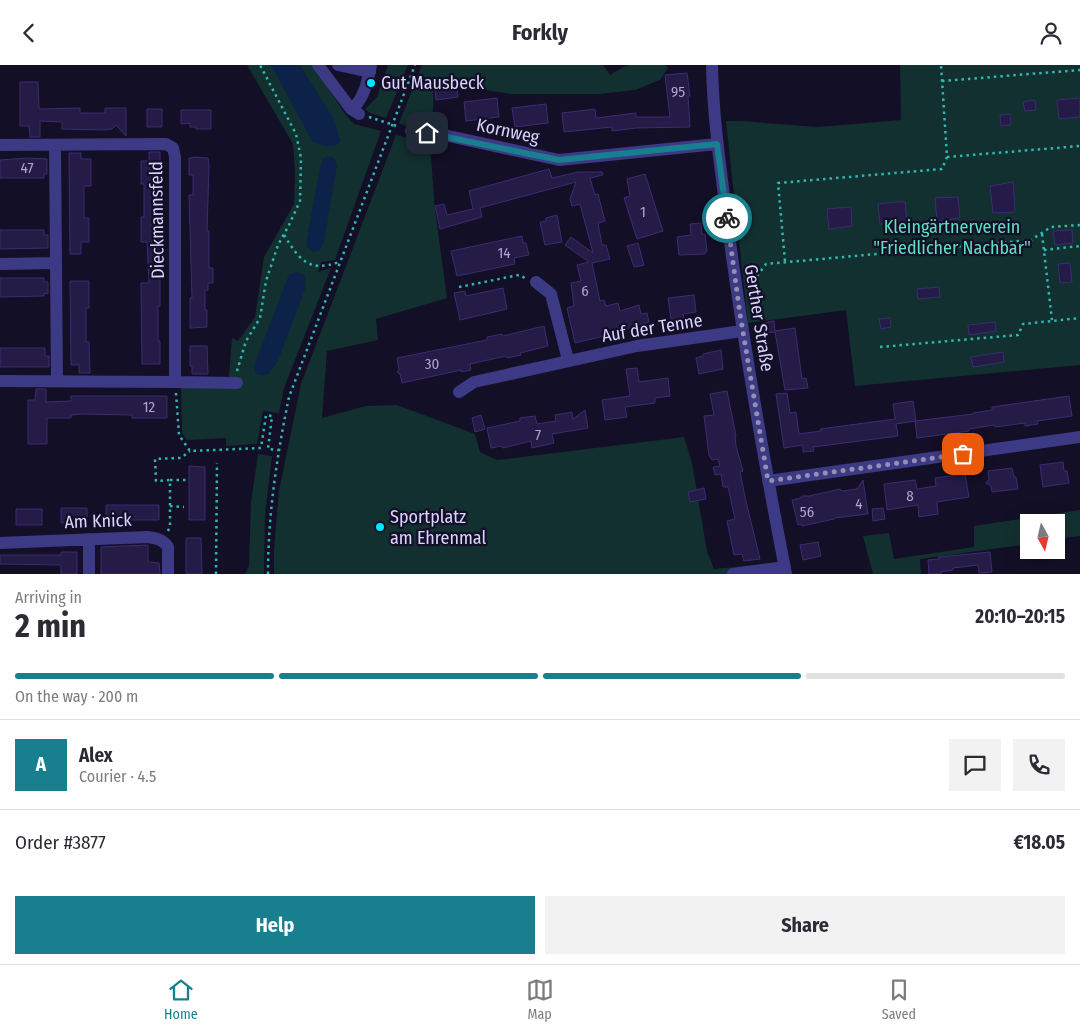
<!DOCTYPE html>
<html lang="en">
<head>
<meta charset="utf-8">
<style>
  body { margin:0; font-family:"Fira Sans Condensed",sans-serif; background:#f2f2f3; color:#2b2b33; height:100vh; display:flex; flex-direction:column; font-size:19px; white-space:nowrap }
  * { box-sizing:border-box; margin:0 }
  p { font-size:16px; color:#7c7c81 }
  .icon { flex:none; width:28px; height:28px; fill:none; stroke:currentColor; stroke-width:2; stroke-linecap:round; stroke-linejoin:round }
  .map { position:relative; height:509px; overflow:hidden }
  .drawer { display:flex; flex-direction:column; background:#fff; flex:1 }
  .drawer>* { flex:none }
  .needle { width:32px; rotate:172deg }
  .fabs { position:absolute; left:1020px; top:449px; display:grid; gap:10px }
  .fabs a { display:grid; place-items:center; width:45px; height:45px; border-radius:0px; background:#fff; box-shadow:0 5px 20px #0002; font-size:25px }
  .pin { position:absolute; display:grid; place-items:center; width:42px; height:42px; color:#fff; margin:-21px; border-radius:10px; box-shadow:0 2px 8px #0006 }
  .courier { position:absolute; display:grid; place-items:center; width:50px; height:50px; margin:-25px; border:4px solid #187f8f; border-radius:50%; background:#fff; color:#222; box-shadow:0 1px 6px #0007 }
  .head em { font-style:normal; font-weight:700 }
  .head div { display:flex; flex-direction:column-reverse }
  .head { display:flex; align-items:center; justify-content:space-between; height:85px; padding:0 15px }
  h1 { font-size:32px; font-weight:700; line-height:38px }
  .bar { display:grid; grid-template-columns:repeat(4,1fr); gap:8px 5px; align-content:center; height:60px; padding:0 15px }
  .bar i { height:6px; border-radius:4px; background:#e1e1e2 }
  .bar .selected { background:#187f8f }
  .bar p { grid-column:span 4 }
  .line { display:flex; align-items:center; gap:12px; padding:0 15px; border-top:1px solid #e1e1e2 }
  .line div { flex:1 }
  .round { display:grid; place-items:center; flex:none; width:52px; height:52px; border-radius:0px; background:#f2f2f3 }
  .primary-button { display:flex; gap:10px; margin-top:auto; padding:10px 15px }
  .primary-button a { flex:1; height:58px; border-radius:0px; background:#187f8f; color:#fff; font-size:20px; font-weight:700; line-height:58px; text-align:center }
  .primary-button a+a { background:#f2f2f3; color:#2b2b33 }
  header { display:flex; justify-content:space-between; align-items:center; height:65px; padding:0 15px; background:#fff; font-size:22px; font-weight:700 }
  .menu { display:flex; justify-content:space-around; align-items:center; height:70px; border-top:1px solid #e1e1e2; background:#fff; font-size:14px; color:#7c7c81 }
  .menu a { display:grid; justify-items:center; gap:2px }
  .menu .selected { color:#187f8f }
  .map>svg:first-child { display:block }
  .green { fill:#12302f }
  .water { fill:#0c2248 }
  .building { fill:#241b47; stroke:#3b2d73 }
  .lines { fill:none; stroke-linecap:round; stroke-linejoin:round }
  .path { stroke:#2fb8b0; stroke-width:2.5; stroke-dasharray:2.5 4; stroke-linecap:butt }
  .minor { stroke:#3d3a85; stroke-width:12 }
  .done { stroke:#948fb3; stroke-width:5; stroke-dasharray:0 9 }
  .route { stroke:#187f8f; stroke-width:6 }
  .poi-dot { fill:#00e5ff; stroke:#130f26; stroke-width:2 }
  .labels { text-anchor:middle; stroke-width:4.5; stroke-linejoin:round; paint-order:stroke }
  .number-label { font-size:15px; fill:#aca6d1 }
  .poi-label { font-size:18px; fill:#d9d4ff; stroke:#130f26; text-anchor:start }
  .street-label { font-size:18px; fill:#d9d4ff; stroke:#130f26 }
  .park-label { font-size:18px; fill:#5fe0c0; stroke:#130f26 }
</style>
</head>
<body>
<header><svg class="icon" aria-label="back" viewBox="0 0 24 24"><path d="M15 5l-7 7 7 7"/></svg>Forkly<svg class="icon" aria-label="person" viewBox="0 0 24 24"><circle cx="12" cy="8" r="4"/><path d="M4 21q1-7 8-7t8 7"/></svg></header>
<div class="map">
<svg width="1080" height="509" viewBox="0 0 1080 509">
  <rect width="100%" height="100%" fill="#130f26"/>
  <path class="green" d="M247,0H313L345,49L354,59L381,66L335,195L321,197L318,207L331,203L284,323L279,348L263,346L257,379L226,381V373L187,375L182,368L181,322H228L232,273L238,276L255,252L264,192L294,139L295,107L293,79Z
    M388,0H408L386,53L370,48L365,44L377,32Z
    M422,0H603L610,10L627,0H665L668,3L660,15L635,25L599,29H512L472,23V18L437,16C430,26 435,33 433,45C432,52 428,58 425,65L409,63L399,58Z
    M900,0H1080V300L855,321L846,245L748,258L726,56H741L818,62L901,55Z
    M396,70L430,79L435,145L447,233L376,254L378,275L327,286L322,353L366,341L397,340L475,369L480,387L497,395L684,372L692,398L707,486L714,504L775,498L777,509H274V484L279,426L301,319Z
    M258,389L272,391L265,449L264,509H245L249,501L251,437Z
    M1080,445V471L1056,474V458H1029V479L920,494L921,509H873L863,471L889,468L894,494L974,482V461Z"/>
  <path class="water" d="M271,0H300L335,56L340,76L335,81H324L312,76Z
    M327,91L334,93L337,100L324,177L319,186L312,187L307,182L306,179L320,102L324,93Z
    M296,207L306,211L305,224L278,296L267,310H259L254,307L255,298L286,217L289,210Z"/>
  <path class="building" d="M687,8L690,31H688L690,62L636,63L612,66V62L564,67L562,48L595,44L596,53L636,48V52H670L665,10Z
    M20,17H38L39,44L80,43V48H105V43H126V71L116,60L112,64L105,65L62,64V57L40,56V72H30L29,61H20Z
    M457,21L458,32L436,35L435,24Z
    M497,33L499,52L466,56L464,37Z
    M1080,33V52L1059,54L1057,35Z
    M1035,35L1036,45L1025,46L1023,37Z
    M546,39L548,58L515,62L512,43Z
    M147,44H162V62H147Z
    M181,45H211V64H196V62H190V58L181,59Z
    M1010,49L1011,60L1001,61L1000,50Z
    M149,87H160V241H158V276H160V299H142L141,218H149L147,177H141V152H144V119H141V96H149Z
    M69,88H81V94H91V121H84V153H89V177H81V189H70Z
    M193,92L208,93L209,101L207,166H209V203H213V218H208V225H205V245H207V262L190,263V233H192L189,130H193V110H189V93H193Z
    M27,93L47,94V109H44V113H0V95Z
    M549,104L552,113L578,107H602L603,110L590,113L595,130L598,129L605,156L598,158L602,180H606L610,194L592,198L600,236L604,235L606,241L618,238L620,246L639,240L641,249L647,248L649,257L612,268V269L575,278L567,243L574,241L571,218L581,216L577,200L589,197L565,180L571,172L593,188L580,139L572,141L570,134L576,117L480,143L482,152L440,164L435,141L444,139L447,150L473,144L469,126Z
    M645,109L663,166L637,174L624,133L630,131L627,114Z
    M1013,117L1015,147L993,148L990,121Z
    M958,132L960,153L937,156L935,133Z
    M896,137H905L907,157L880,159L878,139Z
    M851,142L852,161L829,164L827,144Z
    M557,150L562,177L545,180L540,157L546,156V153Z
    M701,158L702,169H705L707,186L705,187V189L679,190L677,172L691,170L690,159Z
    M0,165H44V170H48V183L0,184Z
    M1072,165L1073,178L1055,180L1053,166Z
    M522,171L523,178H526L529,190L514,193L515,199L457,211L451,186Z
    M638,178L644,200L634,202L627,181Z
    M1070,198L1072,217L1060,218L1058,199Z
    M0,213H44V217H48V229L44,228V231L0,232Z
    M70,216H89V243H86V277H89L90,308H79V300H71Z
    M939,222L940,232L918,234L917,224Z
    M503,223L507,244L460,255L454,228L465,226L466,231Z
    M694,230L696,247L683,249L685,259L672,261L668,233Z
    M890,253L891,262L881,264L879,254Z
    M774,256L775,266L795,263L802,314L806,313L808,323L785,325L775,267L764,268L763,258Z
    M995,257L996,266L969,270L968,260Z
    M544,261L548,281L520,288L521,290L507,293L506,291L470,299L471,305L461,307V305L402,318L400,309L397,307L399,305L397,293L487,275V272L502,269L503,271Z
    M190,281H207L208,309H192V301H190Z
    M0,283H45V291H49V302H0Z
    M721,285L723,304L699,309L696,293L703,291V289Z
    M1003,287L1004,297L973,302L971,292Z
    M637,303L639,317L668,313L670,331L655,333V338L625,342L627,352L605,355L602,335L630,331L626,304Z
    M36,324H46V337L71,336V331H167V353H132V350L82,349L71,350V353H47V379H28V335H35Z
    M727,326L736,371H735L736,381L743,406L740,407L745,432L760,494L744,496L742,489L734,490L727,456L735,454L728,422H723L721,409L715,410L713,402L720,401L718,394L712,395L709,390L704,351L714,350L710,329Z
    M787,328L790,348L796,347L799,369L821,366L820,364L895,354L893,339L913,336L916,356L896,359L898,371L813,382L814,386L803,387V380L784,383L776,329Z
    M1069,331L1072,351L1037,356L1038,359L1025,361V358L995,362L994,360L969,364V366L917,373L915,356L973,349V348L992,345V342Z
    M585,345L588,363L552,369L554,378L532,383L531,376L503,383L502,381L491,383L487,363L520,356V353L535,351L537,359L556,356L555,350L572,347L573,354Z
    M481,350L485,364L475,367L472,353Z
    M1063,397L1064,406H1067L1069,418L1043,422L1040,400Z
    M189,401L205,402V455H189Z
    M1012,403L1014,412H1016L1018,424L992,427L991,421L986,418L989,414L988,406Z
    M965,409L969,432L937,437L938,449L919,452L918,440L887,445L884,419L915,415L917,424L936,421L935,413Z
    M863,415L868,449L834,453V454L802,461V459L798,460L792,435L800,433L802,431H809L836,425L840,424L842,426L857,424Z
    M704,423L706,434L690,437L688,427Z
    M106,440H159V455H106Z
    M61,443H87V458H61Z
    M883,443L885,454L873,456L872,444Z
    M16,444H42V460H16Z
    M186,473H201L202,509H186Z
    M818,477L821,491L803,495L800,480Z
    M148,480V497L159,498L160,509H101V482Z
    M61,487H77V509H61V500L0,499V490H61Z
    M990,487L992,507L979,508L978,500L953,503V505L941,507V509H929L928,495L939,494V492Z"/>
  <g class="lines">
    <path class="path" d="M942,16L1080,5
      M369,52L400,62
      M947,92L1080,81
      M1042,169L1052,255
      M284,170C299,194 308,208 339,197
      M1044,185L1080,181
      M785,196L778,118L942,104L947,92L941,0
      M753,216L766,199L1031,175L1051,162L1080,160
      M459,222L519,210L525,213
      M753,238V231
      M880,282L1018,270L1023,259L1080,253
      M237,306L246,276L260,253L266,216L278,180L289,160L300,136L301,93L296,69L260,0
      M176,328L179,370L190,386L261,383L266,350L272,351L268,384L278,385
      M170,415H186
      M170,441L184,442
      M168,466L170,461V415L156,416L155,394L181,393L190,386
      M216,509L217,398
      M268,509C268,449 277,390 289,332L415,0"/>
    <path class="minor" d="M318,0L351,44L359,49
      M338,0L370,7
      M712,0C713,57 722,113 729,169C744,283 764,396 786,509
      M351,44C364,36 368,14 371,0
      M411,66L444,70L559,95L717,79
      M0,80L166,79L173,83L175,92V317L0,316
      M55,80L57,316
      M0,199L55,198
      M536,217L551,229L568,295
      M175,317L237,318
      M459,327L474,317L637,281L742,266
      M768,416L1080,372
      M89,474V509
      M0,478L147,472C155,473 163,474 168,482V509
      M733,509L785,502"/>
  </g>
  <g class="lines">
    <path class="done" d="M727,153L740,249L768,416L963,389"/>
    <path class="route" d="M427,68L559,95L717,79L727,153"/>
  </g>
  <g class="poi-dot">
    <circle cx="371" cy="18" r="5"/>
    <circle cx="380" cy="462" r="5"/>
  </g>
  <g class="labels">
    <g class="number-label">
      <text x="678" y="32">95</text>
      <text x="27" y="108">47</text>
      <text x="643" y="152">1</text>
      <text x="504" y="193">14</text>
      <text x="585" y="231">6</text>
      <text x="432" y="304">30</text>
      <text x="149" y="347">12</text>
      <text x="538" y="375">7</text>
      <text x="910" y="436">8</text>
      <text x="859" y="444">4</text>
      <text x="807" y="452">56</text>
    </g>
    <g class="poi-label">
      <text x="381" y="24">Gut Mausbeck</text>
      <text x="390" y="458">Sportplatz<tspan x="390" dy="21">am Ehrenmal</tspan></text>
    </g>
    <g class="street-label">
      <text transform="translate(508 66) rotate(12)" y="6">Kornweg</text>
      <text transform="translate(157 155) rotate(-91)" y="6">Dieckmannsfeld</text>
      <text transform="translate(759 253) rotate(81)" y="6">Gerther Straße</text>
      <text transform="translate(652 263) rotate(-9)" y="6">Auf der Tenne</text>
      <text transform="translate(98 456) rotate(-2)" y="6">Am Knick</text>
    </g>
    <g class="park-label">
      <text x="952" y="168">Kleingärtnerverein<tspan x="952" dy="21">"Friedlicher Nachbar"</tspan></text>
    </g>
  </g>
</svg>
<div class="fabs">
<a><svg class="needle" viewBox="-14 -14 28 28"><path d="M0-13l5 13h-10z" fill="#e53935"/><path d="M0 13l5-13h-10z" fill="#7c7c81"/></svg></a>
</div>
<div class="pin" style="left:963px;top:389px;background:#ea580c"><svg class="icon" aria-label="bag" viewBox="0 0 24 24"><path d="M5 8h14l-1 12H6zM9 8a3 3 0 0 1 6 0"/></svg></div>
<div class="pin" style="left:427px;top:68px;background:#1f2937"><svg class="icon" aria-label="home" viewBox="0 0 24 24"><path d="M3 11l9-7 9 7M6 9v11h12V9"/></svg></div>
<div class="courier" style="left:727px;top:153px"><svg class="icon" aria-label="bike" viewBox="0 0 24 24"><circle cx="6" cy="16" r="4"/><circle cx="18" cy="16" r="4"/><path d="M6 16l4-8h5l3 8M10 8l3 8H6M13 5h3"/></svg></div>
</div>
<section class="drawer">
<div class="head"><div><h1>2 min</h1><p>Arriving in</p></div><em>20:10–20:15</em></div>
<div class="bar"><i class="selected"></i><i class="selected"></i><i class="selected"></i><i></i><p>On the way · 200 m</p></div>
<div class="line" style="height:90px"><b class="round" style="background:#187f8f;color:#fff">A</b><div><b>Alex</b><p>Courier · 4.5</p></div><a class="round"><svg class="icon" aria-label="chat" viewBox="0 0 24 24"><path d="M4 5h16v11H9l-5 4z"/></svg></a><a class="round"><svg class="icon" aria-label="phone" viewBox="0 0 24 24"><path d="M5 4h4l2 5-3 2q2 4 5 5l2-3 5 2v4C11 20 4 13 5 4z"/></svg></a></div>
<div class="line" style="height:65px"><div>Order #3877</div><b>€18.05</b></div>
<div class="primary-button"><a>Help</a><a>Share</a></div>
</section>
<nav class="menu">
<a class="selected"><svg class="icon" aria-label="home" viewBox="0 0 24 24"><path d="M3 11l9-7 9 7M6 9v11h12V9"/></svg>Home</a>
<a><svg class="icon" aria-label="map" viewBox="0 0 24 24"><path d="M3 6l6-2 6 2 6-2v14l-6 2-6-2-6 2zM9 4v14M15 6v14"/></svg>Map</a>
<a><svg class="icon" aria-label="saved" viewBox="0 0 24 24"><path d="M7 4h10v16l-5-4-5 4z"/></svg>Saved</a>
</nav>
</body>
</html>
